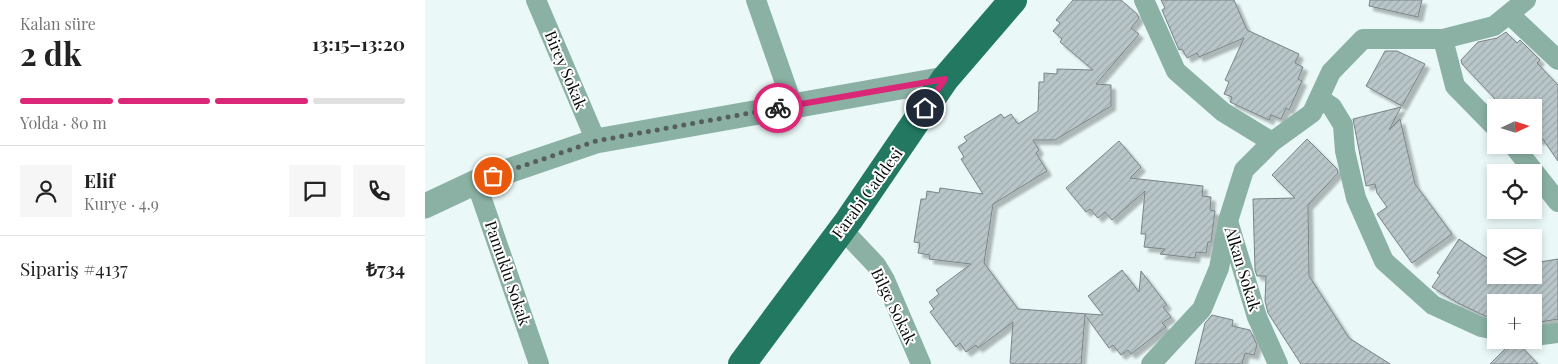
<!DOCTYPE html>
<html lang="tr">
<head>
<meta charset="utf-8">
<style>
  body { margin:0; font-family:"Playfair Display",serif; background:#f6f6f6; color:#222; height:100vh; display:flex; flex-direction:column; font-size:19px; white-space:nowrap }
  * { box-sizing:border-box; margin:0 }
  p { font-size:16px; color:#767676 }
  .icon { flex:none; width:28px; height:28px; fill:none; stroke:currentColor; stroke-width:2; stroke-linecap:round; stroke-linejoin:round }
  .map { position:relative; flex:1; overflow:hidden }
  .side { display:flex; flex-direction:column; background:#fff; width:425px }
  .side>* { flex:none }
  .needle { width:32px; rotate:86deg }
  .tools { position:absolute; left:1062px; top:99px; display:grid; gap:10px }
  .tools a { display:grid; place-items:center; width:55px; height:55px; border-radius:0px; background:#fff; box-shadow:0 2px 8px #0003; font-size:25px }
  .pin { position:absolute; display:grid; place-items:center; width:42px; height:42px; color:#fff; margin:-21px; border:2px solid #fff; border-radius:50%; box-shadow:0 1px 5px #0007 }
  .courier { position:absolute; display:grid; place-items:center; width:50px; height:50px; margin:-25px; border:4px solid #db2777; border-radius:50%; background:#fff; color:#222; box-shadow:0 1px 6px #0007 }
  .head em { font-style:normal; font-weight:700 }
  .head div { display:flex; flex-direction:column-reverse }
  .head { display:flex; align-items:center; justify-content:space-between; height:85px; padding:0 20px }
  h1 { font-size:32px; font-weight:700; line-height:38px }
  .bar { display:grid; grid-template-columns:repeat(4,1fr); gap:8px 5px; align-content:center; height:60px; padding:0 20px }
  .bar i { height:6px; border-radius:4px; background:#e0e0e0 }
  .bar .current { background:#db2777 }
  .bar p { grid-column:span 4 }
  .line { display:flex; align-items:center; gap:12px; padding:0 20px; border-top:1px solid #e0e0e0 }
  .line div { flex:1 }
  .round { display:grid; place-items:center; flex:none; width:52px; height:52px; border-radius:0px; background:#f6f6f6 }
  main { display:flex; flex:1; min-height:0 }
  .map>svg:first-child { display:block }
  .building { fill:url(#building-hatch); stroke:#798488; filter:url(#shadow) }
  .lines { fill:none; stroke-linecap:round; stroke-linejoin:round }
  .minor { stroke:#8ab1a3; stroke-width:20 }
  .tertiary { stroke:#8ab1a3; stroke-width:25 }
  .primary { stroke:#227861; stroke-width:28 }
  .done { stroke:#575f5e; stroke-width:5; stroke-dasharray:0 9 }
  .route { stroke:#db2777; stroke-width:6 }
  .labels { text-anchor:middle; stroke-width:4; stroke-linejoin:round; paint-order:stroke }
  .street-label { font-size:16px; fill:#080d0c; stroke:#fff }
</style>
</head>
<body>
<main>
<section class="side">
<div class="head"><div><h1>2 dk</h1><p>Kalan süre</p></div><em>13:15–13:20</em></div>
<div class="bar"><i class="current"></i><i class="current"></i><i class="current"></i><i></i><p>Yolda · 80 m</p></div>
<div class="line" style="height:90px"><a class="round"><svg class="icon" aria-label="person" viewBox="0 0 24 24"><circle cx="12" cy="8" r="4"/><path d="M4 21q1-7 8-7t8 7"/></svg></a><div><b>Elif</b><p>Kurye · 4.9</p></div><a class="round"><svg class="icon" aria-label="chat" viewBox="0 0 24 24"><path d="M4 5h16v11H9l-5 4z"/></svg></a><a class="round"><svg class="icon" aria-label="phone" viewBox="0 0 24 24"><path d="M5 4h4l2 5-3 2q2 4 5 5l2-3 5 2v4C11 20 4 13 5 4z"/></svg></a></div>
<div class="line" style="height:65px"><div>Sipariş #4137</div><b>₺734</b></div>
</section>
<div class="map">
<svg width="1133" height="364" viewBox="0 0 1133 364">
  <defs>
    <pattern id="building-hatch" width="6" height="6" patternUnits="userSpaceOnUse" patternTransform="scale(1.25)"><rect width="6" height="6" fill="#b9c6c9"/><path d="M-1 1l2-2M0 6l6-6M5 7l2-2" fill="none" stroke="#9ea9ab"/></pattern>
    <filter id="shadow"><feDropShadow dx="4.5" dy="4.5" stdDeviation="1" flood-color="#0004"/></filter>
  </defs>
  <rect width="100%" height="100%" fill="#eaf8f7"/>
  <path class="building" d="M648,0H696L712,14L714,18L706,28L714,34L671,84L686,85V106L630,140H608L614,150L611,153L622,171L568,204L559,263L593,309L678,315L663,296L697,270L714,292L716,271L742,305L738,307L746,317L737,323L741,327L706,354L703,350L696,355L688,345L684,348L660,315L656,364H590L585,363L588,322L553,348L551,345L541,352L535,343L531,347L505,312L509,309L504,302L514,294L511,290L546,264L504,259L505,255L493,253L495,243L489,242L496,199H501L502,191L514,193L515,188L558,194L536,159L539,157L533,147L542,141L539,137L576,114L579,118L586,114L593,124L613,111L614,82H619V73L632,74V69L668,70L635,42L637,39L628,31L635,23L631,20Z
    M736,0H809L822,30L874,54L870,63L878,67L873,79L877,81L864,110L861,108L856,119L846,115L844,120L805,102L807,97L799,94L804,82L800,80L819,38L774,57L772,53L762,58L757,49L754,50L737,10L740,8Z
    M945,0H997L993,17L944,6Z
    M1081,32L1092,43L1095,40L1115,60L1112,63L1133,85V161L1117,138L1114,141L1109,133V108H1068L1065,105L1071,100L1037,64L1036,60L1053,42L1072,38Z
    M960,51H972L1000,64L977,106L941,86Z
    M976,107L964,130L975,119L990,184L1027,234L987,263L952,214L962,207L952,193L950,184L941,186L928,119Z
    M882,139L912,169L913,173L883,205L884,276L924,338L965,364H876L843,313L840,301L841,276H832L830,270L828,199L870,198L847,175Z
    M694,141L716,167L705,178L778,186L777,196L786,197L785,210L790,211L786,242H783L781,253L771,252L770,258L735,254L740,249L719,247L721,234H716L720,191L687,220L680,212L673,218L665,209L661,212L641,188Z
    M1034,239L1071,264V275H1109V263L1133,259V319L1109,323V302H1071V313L1068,317L1060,316L1033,303L1007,287L1015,275L1012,273Z
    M787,315L808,320L807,326L825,330L832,345L829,355L820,353L817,364H770L780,323Z
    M1090,340L1113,364H1065L1089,340Z"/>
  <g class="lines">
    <path class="minor" d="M111,0L171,141
      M331,0L368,106
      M719,0L751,71L798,112L847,142L819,170L803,221L832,317L853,364
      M1084,14L1133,60
      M1018,39L1030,86L1071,128
      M894,98L907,107L918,125L920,151L931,198L959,261L1008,305L1056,327L1071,330
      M847,142L887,113L906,72L938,39H1018L1069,26L1101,0
      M1088,145L1133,202
      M51,182L114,364
      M417,229L451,265L460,280L496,364
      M1109,336L1133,333
      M726,364L777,309L794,268L803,223"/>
    <path class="tertiary" d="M0,206L51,182L171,141L520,79"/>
    <path class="primary" d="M317,364L424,220L520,79L588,0"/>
  </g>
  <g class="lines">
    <path class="done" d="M68,176L171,141L353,108"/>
    <path class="route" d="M353,108L520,79L500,108"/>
  </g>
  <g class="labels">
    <g class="street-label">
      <text transform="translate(141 70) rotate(67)" y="6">Birey Sokak</text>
      <text transform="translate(442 193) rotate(-54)" y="6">Farabi Caddesi</text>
      <text transform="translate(818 269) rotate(73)" y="6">Alkan Sokak</text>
      <text transform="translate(83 273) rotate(71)" y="6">Pamuklu Sokak</text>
      <text transform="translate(469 306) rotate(64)" y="6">Bilge Sokak</text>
    </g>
  </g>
</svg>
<div class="tools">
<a><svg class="needle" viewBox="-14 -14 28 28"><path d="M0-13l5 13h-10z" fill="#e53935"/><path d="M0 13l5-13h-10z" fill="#767676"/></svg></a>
<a><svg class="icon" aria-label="locate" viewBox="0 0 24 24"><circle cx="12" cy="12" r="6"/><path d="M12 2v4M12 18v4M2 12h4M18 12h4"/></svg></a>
<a><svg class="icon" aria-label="layers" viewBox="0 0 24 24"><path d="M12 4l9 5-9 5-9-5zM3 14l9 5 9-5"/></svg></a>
<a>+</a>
</div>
<div class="pin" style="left:68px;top:176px;background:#ea580c"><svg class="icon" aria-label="bag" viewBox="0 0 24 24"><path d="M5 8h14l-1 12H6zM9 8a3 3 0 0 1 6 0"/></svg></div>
<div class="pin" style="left:500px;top:108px;background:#1f2937"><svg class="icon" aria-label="home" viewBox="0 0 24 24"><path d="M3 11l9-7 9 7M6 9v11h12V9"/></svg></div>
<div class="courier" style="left:353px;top:108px"><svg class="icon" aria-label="bike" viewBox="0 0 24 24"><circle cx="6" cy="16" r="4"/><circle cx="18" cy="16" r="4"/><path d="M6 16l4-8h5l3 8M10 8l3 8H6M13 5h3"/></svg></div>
</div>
</main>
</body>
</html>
